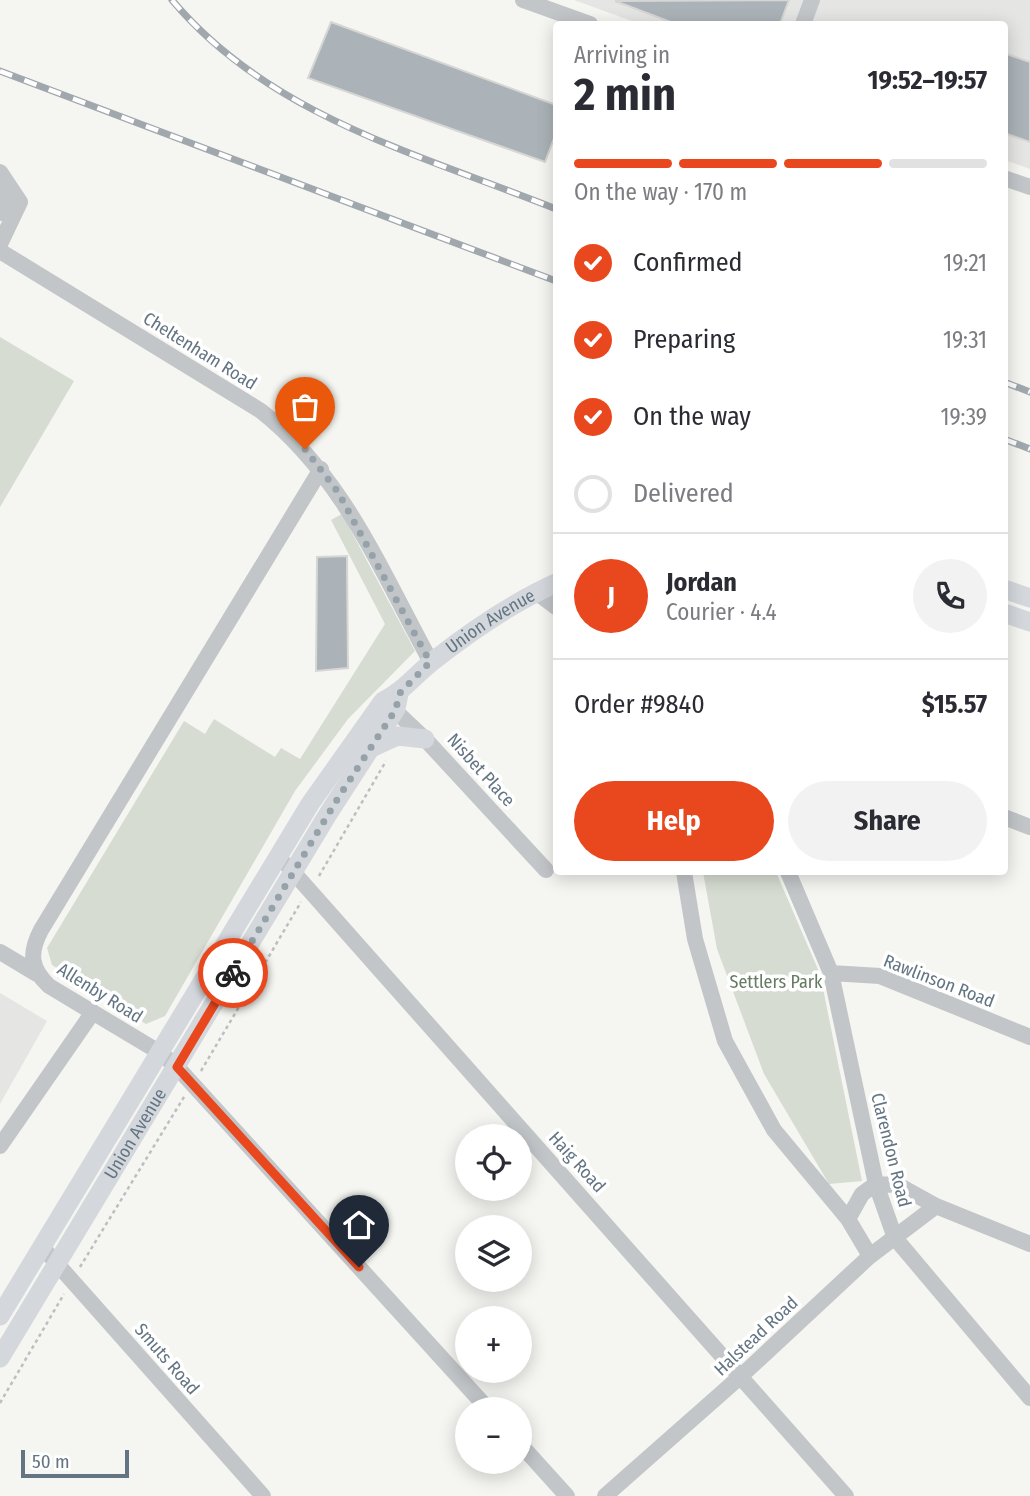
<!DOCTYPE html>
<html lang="en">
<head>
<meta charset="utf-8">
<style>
  body { margin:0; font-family:"Fira Sans Condensed",sans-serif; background:#f2f2f3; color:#2b2b33; height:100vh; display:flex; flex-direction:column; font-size:26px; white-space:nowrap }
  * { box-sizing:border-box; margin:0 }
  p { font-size:23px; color:#7c7c81 }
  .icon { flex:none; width:38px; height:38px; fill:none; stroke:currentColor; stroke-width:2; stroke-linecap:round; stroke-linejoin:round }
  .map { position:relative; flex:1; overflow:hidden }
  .details { position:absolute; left:553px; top:21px; width:455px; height:854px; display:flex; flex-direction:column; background:#fff; border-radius:7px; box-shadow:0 4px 18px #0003 }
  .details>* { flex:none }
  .fabs { position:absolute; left:455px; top:1124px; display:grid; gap:14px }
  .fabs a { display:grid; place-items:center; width:77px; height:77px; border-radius:50%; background:#fff; box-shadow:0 4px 18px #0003; font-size:35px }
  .scale { position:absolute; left:21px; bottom:18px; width:108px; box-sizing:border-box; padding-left:7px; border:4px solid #637583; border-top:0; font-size:19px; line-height:24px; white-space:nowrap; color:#637583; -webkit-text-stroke:5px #fff; paint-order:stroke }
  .pin { position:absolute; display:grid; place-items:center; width:60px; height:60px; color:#fff; margin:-72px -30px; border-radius:50% 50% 50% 0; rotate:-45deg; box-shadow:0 0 7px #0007 }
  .pin .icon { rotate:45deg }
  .courier { position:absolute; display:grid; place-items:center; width:70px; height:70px; margin:-35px; border:5px solid #e9471d; border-radius:50%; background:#fff; color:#222; box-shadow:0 2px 9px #0007 }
  .summary em { font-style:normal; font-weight:700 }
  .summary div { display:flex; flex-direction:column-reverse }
  .summary { display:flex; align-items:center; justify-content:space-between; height:119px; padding:0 21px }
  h1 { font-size:46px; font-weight:700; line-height:52px }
  .bar { display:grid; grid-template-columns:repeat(4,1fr); gap:10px 7px; align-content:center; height:84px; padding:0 21px }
  .bar i { height:9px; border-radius:5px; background:#e1e1e2 }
  .bar .on { background:#e9471d }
  .bar p { grid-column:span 4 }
  .line { display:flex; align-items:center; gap:18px; padding:0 21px; border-top:2px solid #e1e1e2 }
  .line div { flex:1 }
  .round { display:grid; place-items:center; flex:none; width:74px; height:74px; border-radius:37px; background:#f2f2f3 }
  ol { padding:0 21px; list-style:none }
  li { display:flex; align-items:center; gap:21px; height:77px }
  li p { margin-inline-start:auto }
  li .icon { padding:7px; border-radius:50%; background:#e9471d; color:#fff; stroke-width:4 }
  li:last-child { color:#7c7c81 }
  li i { width:38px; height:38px; border:4px solid #e1e1e2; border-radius:50% }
  .cta { display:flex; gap:14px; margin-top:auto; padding:14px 21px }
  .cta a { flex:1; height:80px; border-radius:42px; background:#e9471d; color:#fff; font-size:28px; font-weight:700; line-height:80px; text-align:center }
  .cta a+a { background:#f2f2f3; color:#2b2b33 }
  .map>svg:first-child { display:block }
  .built { fill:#e5e6e4 }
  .green { fill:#d6dcd2 }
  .building { fill:#abb3b8; stroke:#d6d6d4; stroke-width:2 }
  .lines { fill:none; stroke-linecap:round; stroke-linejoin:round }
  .path { stroke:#bcbec0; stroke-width:2.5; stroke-dasharray:3.5 3.5; stroke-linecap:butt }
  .minor { stroke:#c2c6c9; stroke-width:16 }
  .major { stroke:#d4d8dc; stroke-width:19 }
  .rail-casing { stroke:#a0a7ad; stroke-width:7 }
  .rail { stroke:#fff; stroke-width:4.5; stroke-dasharray:13; stroke-linecap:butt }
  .done { stroke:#96a2aa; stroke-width:7; stroke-dasharray:0 12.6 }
  .route { stroke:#e9471d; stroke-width:9 }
  .labels { text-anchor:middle; stroke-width:7; stroke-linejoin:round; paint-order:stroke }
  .street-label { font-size:18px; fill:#637583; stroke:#fff }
  .park-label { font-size:18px; fill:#677a62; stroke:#fff }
</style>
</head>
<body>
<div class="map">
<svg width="1030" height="1496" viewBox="0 0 1030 1496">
  <rect width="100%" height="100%" fill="#f5f5f1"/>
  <path class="built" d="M574,0H1030V169L1005,160L1004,24H640Z
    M0,993L47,1021L0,1104Z"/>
  <path class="green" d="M0,337L74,381L0,507Z
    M342,514L415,651L348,719L295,791L165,1016L146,1024L52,965L47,948L184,721L205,734L214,719L275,757L281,748L300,759L385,624L331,520Z
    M703,872H776L820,974L862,1181L829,1184L764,1074L717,949Z"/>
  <path class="building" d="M789,0L780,24H676L615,1Z
    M331,22L556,105V133L545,162L308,78Z
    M1004,53L1030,62V142L1004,133Z
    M347,556L348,668L316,671L317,557Z"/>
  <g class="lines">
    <path class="path" d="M319,876L386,761
      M201,1071L301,902
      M80,1267L184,1097
      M0,1403L64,1294"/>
    <path class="minor" d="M523,0L590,24
      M803,24L812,0
      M0,172L20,202L0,244
      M1004,178L1030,187
      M0,186L7,201L2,213
      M0,251L261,411C344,477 381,571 431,662
      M321,469L41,930C29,953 30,968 49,986L159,1052L177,1067L488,1409
      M536,592L556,607
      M388,704L425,739L546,870
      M1004,817L1030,827
      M287,865L846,1496
      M684,872L695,939L725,1041L774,1130L848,1219L870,1256
      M788,872L831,973L876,1184L895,1238L1030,1398
      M0,952L37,974
      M831,973L880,976L1030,1037
      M0,1146L93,1012
      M848,1219L862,1194L876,1184L898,1185L936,1206L1030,1244
      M43,1248L263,1496
      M520,1444L567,1496
      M605,1496L741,1376L870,1256L936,1206"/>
    <g class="major">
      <path d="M1004,589L1030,598"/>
      <path d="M1004,613L1030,622"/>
      <path d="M371,748L397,736L425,739"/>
      <path id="s1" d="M0,1316L310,804L383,701C404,691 415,675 433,661C471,631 512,603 556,583"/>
      <path id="s2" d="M0,1358L328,814L396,709L399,694"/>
    </g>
    <g class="rail-casing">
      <path id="rail" d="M172,0C269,116 421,155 556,209
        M0,71L556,281
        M1004,382L1030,392
        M1004,439L1030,449"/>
    </g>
    <use href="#rail" class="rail"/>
  </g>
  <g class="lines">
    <path class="done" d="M233,973L338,798L396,709L399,694L430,662L338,492L305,449"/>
    <path class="route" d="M233,973L177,1067L359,1267"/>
  </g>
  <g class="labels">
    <g class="street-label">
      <text transform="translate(200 351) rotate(32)" y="6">Cheltenham Road</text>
      <text dy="6" stroke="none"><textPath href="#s1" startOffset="859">Union Avenue</textPath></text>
      <text transform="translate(481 770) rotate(48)" y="6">Nisbet Place</text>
      <text transform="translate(939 981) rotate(21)" y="6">Rawlinson Road</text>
      <text transform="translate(100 993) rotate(32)" y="6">Allenby Road</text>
      <text dy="6" stroke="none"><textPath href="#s2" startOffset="262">Union Avenue</textPath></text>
      <text transform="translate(891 1150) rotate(76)" y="6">Clarendon Road</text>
      <text transform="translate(577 1162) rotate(48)" y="6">Haig Road</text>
      <text transform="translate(756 1336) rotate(-43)" y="6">Halstead Road</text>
      <text transform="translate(167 1359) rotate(49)" y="6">Smuts Road</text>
    </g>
    <g class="park-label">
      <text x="776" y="988">Settlers Park</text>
    </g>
  </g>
</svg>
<div class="fabs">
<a><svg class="icon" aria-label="locate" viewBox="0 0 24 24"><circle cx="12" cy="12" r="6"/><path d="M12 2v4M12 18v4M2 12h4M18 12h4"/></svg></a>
<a><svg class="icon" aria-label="layers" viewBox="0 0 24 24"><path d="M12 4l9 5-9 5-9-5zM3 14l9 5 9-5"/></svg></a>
<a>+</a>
<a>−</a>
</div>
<div class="scale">50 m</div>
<div class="pin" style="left:305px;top:449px;background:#ea580c"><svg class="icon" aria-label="bag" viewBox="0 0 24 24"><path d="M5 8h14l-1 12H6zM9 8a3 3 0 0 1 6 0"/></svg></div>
<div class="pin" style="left:359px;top:1267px;background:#1f2937"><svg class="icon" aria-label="home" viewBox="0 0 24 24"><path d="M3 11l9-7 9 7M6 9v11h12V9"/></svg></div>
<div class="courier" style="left:233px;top:973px"><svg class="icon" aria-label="bike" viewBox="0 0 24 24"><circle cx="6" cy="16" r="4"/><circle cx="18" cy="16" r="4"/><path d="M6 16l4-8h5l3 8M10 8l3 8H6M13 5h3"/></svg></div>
<section class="details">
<div class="summary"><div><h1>2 min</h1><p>Arriving in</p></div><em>19:52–19:57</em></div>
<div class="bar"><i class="on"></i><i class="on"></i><i class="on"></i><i></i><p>On the way · 170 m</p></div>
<ol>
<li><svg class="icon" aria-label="check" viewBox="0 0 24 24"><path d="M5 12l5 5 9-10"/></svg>Confirmed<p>19:21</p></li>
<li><svg class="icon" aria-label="check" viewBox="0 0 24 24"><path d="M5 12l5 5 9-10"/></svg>Preparing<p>19:31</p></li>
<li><svg class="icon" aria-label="check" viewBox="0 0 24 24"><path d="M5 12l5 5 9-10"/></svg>On the way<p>19:39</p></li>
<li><i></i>Delivered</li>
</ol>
<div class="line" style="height:126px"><b class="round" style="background:#e9471d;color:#fff">J</b><div><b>Jordan</b><p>Courier · 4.4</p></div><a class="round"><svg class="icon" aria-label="phone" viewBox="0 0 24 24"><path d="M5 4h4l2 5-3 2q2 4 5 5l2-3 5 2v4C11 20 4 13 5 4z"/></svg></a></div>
<div class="line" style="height:91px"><div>Order #9840</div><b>$15.57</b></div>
<div class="cta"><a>Help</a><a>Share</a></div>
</section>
</div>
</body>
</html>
